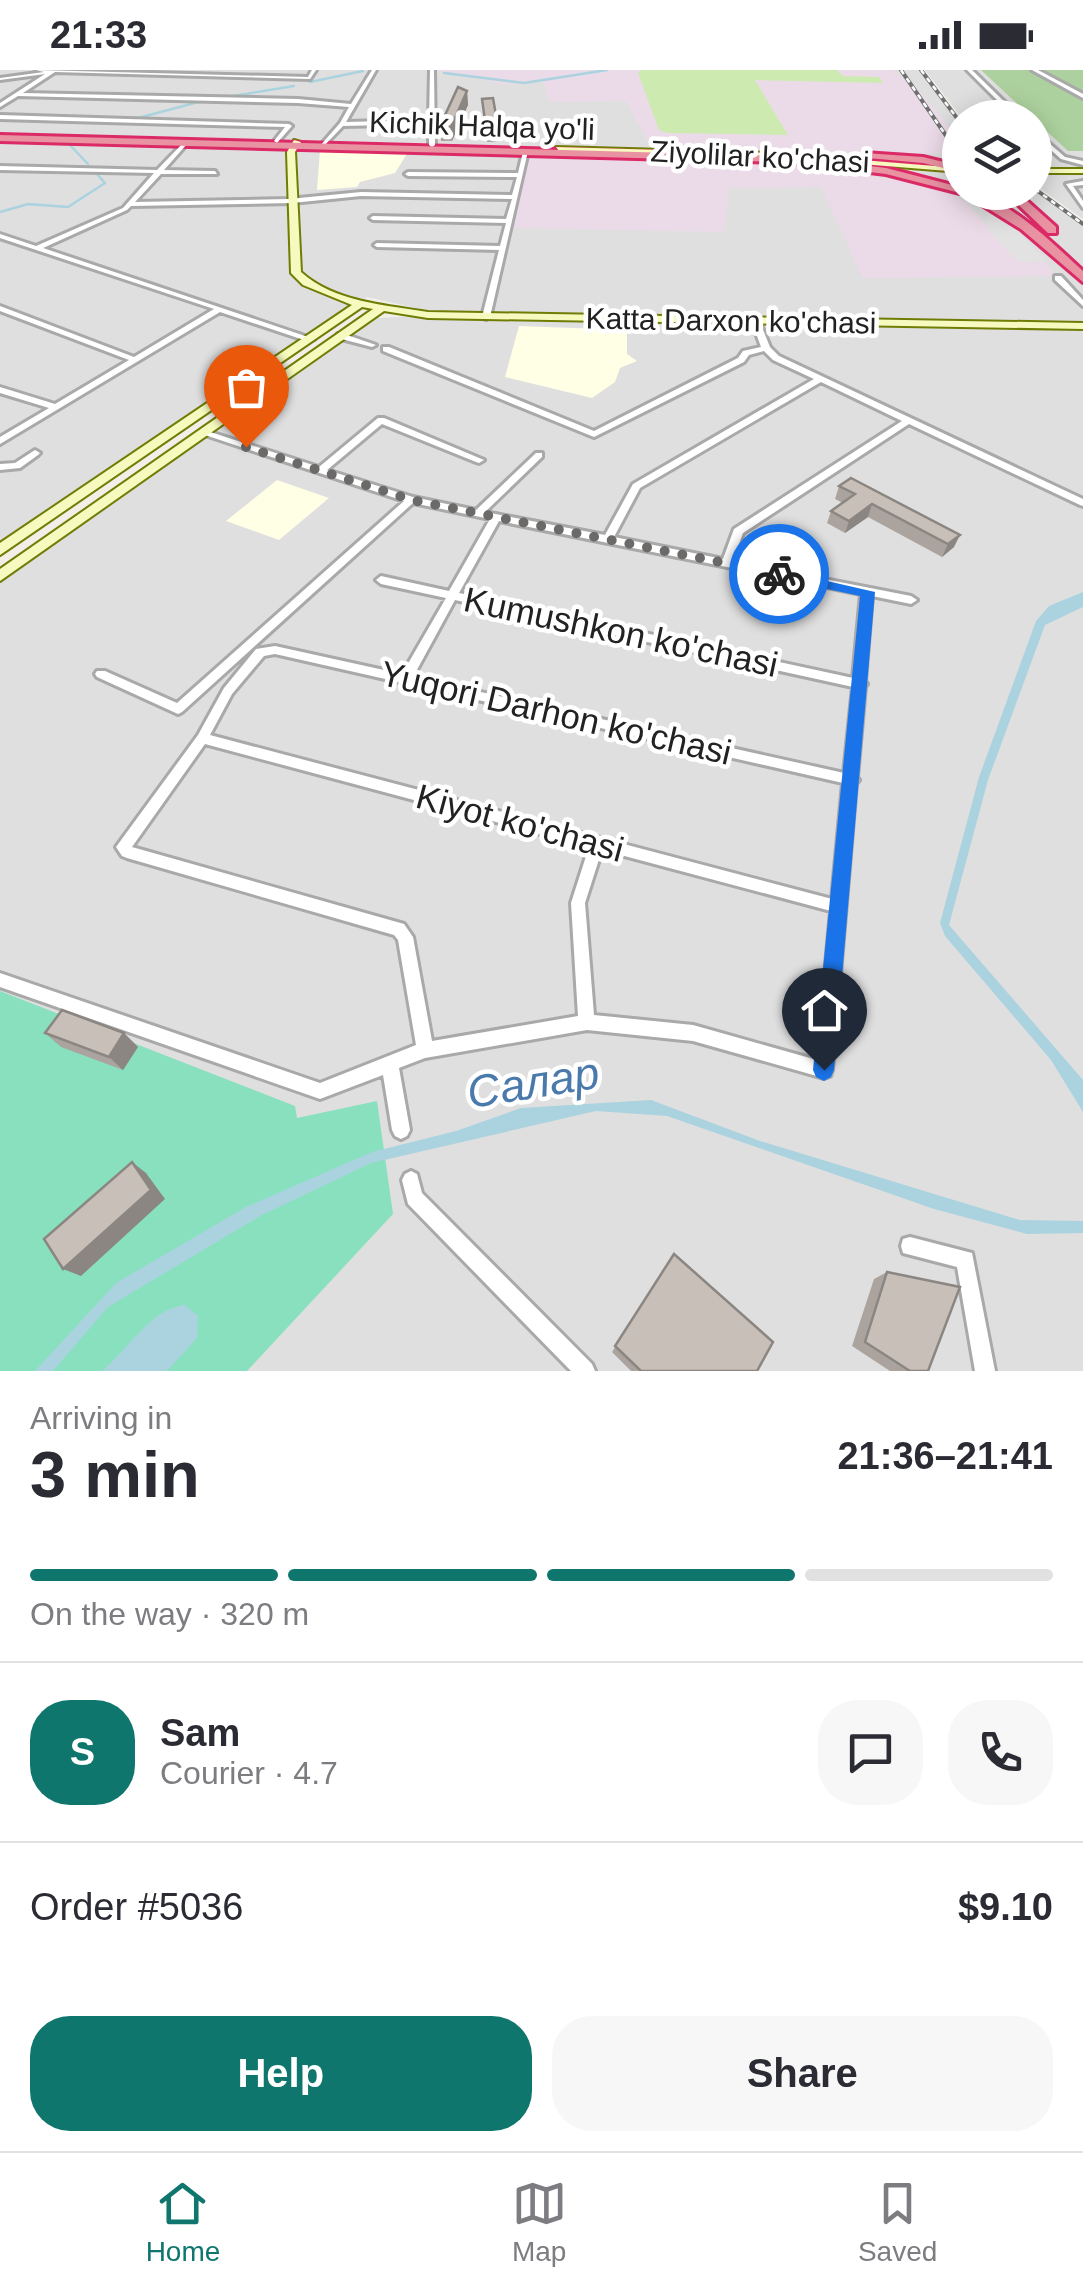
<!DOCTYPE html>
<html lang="en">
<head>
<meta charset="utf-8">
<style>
  body { margin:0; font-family:Helvetica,sans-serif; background:#f7f7f7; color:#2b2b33; height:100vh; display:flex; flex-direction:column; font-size:38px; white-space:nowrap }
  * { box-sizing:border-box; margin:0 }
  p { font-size:32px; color:#7c7c81 }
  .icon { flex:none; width:55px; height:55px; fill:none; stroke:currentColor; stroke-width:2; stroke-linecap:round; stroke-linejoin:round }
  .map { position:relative; height:1301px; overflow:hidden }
  .details { display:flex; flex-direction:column; background:#fff; flex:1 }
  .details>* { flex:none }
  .tools { position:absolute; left:942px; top:30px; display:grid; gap:20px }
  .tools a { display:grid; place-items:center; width:110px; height:110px; border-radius:50%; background:#fff; box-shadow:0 5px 25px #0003; font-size:50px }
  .pin { position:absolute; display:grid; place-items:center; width:85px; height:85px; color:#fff; margin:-102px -42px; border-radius:50% 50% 50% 0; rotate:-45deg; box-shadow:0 0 10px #0007 }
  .pin .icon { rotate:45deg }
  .courier { position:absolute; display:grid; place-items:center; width:100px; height:100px; margin:-50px; border:8px solid #1a73e8; border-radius:50%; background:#fff; color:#222; box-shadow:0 2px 12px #0007 }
  .overview em { font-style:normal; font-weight:600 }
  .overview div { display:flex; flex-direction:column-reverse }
  .overview { display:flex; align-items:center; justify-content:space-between; height:170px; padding:0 30px }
  h1 { font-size:65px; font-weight:600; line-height:75px }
  .bar { display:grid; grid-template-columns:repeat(4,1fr); gap:15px 10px; align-content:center; height:120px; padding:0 30px }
  .bar i { height:12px; border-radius:8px; background:#e1e1e2 }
  .bar .current { background:#0f766e }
  .bar p { grid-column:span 4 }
  .line { display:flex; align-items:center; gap:25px; padding:0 30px; border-top:2px solid #e1e1e2 }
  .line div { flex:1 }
  .round { display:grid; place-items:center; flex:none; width:105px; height:105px; border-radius:40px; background:#f7f7f7 }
  .action { display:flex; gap:20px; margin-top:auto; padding:20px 30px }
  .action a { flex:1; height:115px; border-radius:40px; background:#0f766e; color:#fff; font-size:40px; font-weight:600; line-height:115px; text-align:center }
  .action a+a { background:#f7f7f7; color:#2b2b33 }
  .status { display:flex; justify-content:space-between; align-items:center; height:70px; padding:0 50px; background:#fff; direction:ltr }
  .status svg { height:28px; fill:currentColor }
  .tabs { display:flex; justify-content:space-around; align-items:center; height:140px; border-top:2px solid #e1e1e2; background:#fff; font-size:28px; color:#7c7c81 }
  .tabs a { display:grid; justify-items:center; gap:5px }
  .tabs .current { color:#0f766e }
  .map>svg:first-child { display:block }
  .residential { fill:#e0dfdf; fill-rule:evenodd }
  .industrial { fill:#ebdbe8 }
  .education { fill:#ffffe5 }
  .grass { fill:#cdebb0 }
  .forest { fill:#add19e }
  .pitch { fill:#88e0be }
  .parking { fill:#e2e2e2 }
  .water { fill:#aad3df }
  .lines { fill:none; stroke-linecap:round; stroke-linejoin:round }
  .stream { stroke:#aad3df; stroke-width:2.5 }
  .street-casing { stroke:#a9a9a9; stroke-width:6 }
  .secondary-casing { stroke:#707d05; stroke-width:4 }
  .highway-casing { stroke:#dc2a67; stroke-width:6 }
  .street { fill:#fff; fill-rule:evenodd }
  .secondary { fill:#f7fabf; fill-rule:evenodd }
  .highway { fill:#e892a2; fill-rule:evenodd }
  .rail-casing { stroke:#707070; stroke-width:4 }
  .rail { stroke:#fff; stroke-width:2.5; stroke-dasharray:5; stroke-linecap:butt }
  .wall { fill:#aba49e }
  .shaded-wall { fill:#8b8681 }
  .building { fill:#c7bfb8; stroke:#8b8681; stroke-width:2.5 }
  .route { fill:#1a73e8 }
  .done { stroke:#6b6a68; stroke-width:10; stroke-dasharray:0 18 }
  .labels { text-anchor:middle; stroke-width:9; stroke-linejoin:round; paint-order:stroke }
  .far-street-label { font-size:30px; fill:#222; stroke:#fff }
  .street-label { font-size:35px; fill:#222; stroke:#fff }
  .near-water-label { font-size:45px; font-style:italic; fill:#4a7aab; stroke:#fff }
</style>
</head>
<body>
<div class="status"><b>21:33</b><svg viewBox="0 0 49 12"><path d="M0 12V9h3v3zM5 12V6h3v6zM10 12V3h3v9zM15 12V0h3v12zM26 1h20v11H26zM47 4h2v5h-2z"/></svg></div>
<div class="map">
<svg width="1083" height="1301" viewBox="0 0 1083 1301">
  <rect width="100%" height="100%" fill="#f2efe9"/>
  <path class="residential" d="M0,0H921L960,52V122H1035V119L1083,154V252L491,245L438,243L367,227L0,480ZM432,55L436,81L185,72L189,67L425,73Z
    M925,0H1083V149L1035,115V48L961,47Z
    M400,247L1083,261V1301H0V507L377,248Z"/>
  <path class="industrial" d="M436,0H587L589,4L591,0H893L918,19L960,71V84L651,77L626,31L549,32L544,12L503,14Z
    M528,86L804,96L910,112L958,125L956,128L966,132L1018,192H1045L1057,206L863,208L821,117L729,118L724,162L514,158Z"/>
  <path class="education" d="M320,80L408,82L395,103L360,112L357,117L317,120Z
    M519,256L627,260V284L637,291L620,298L615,312L592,328L505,307Z
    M277,410L329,428L279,470L226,451Z"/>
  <path class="grass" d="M642,0H837L843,6L879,7L884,13L755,10L788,65L668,63L659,60L638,3Z"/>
  <path class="forest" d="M981,0H1083V81H1068Z"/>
  <path class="pitch" d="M0,921L295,1036L297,1048L377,1031L393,1144L247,1301H0Z"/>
  <path class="parking" d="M988,142L1010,154L1047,191L1018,192L987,159Z"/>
  <path class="water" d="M1083,522V537L1045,555L988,710L949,855L1083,1010V1042L1051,990L945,866L940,853L979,707L1036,551L1049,536Z
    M651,1030L760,1071L1020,1150L1083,1151V1163L1027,1164L934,1139L667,1046L596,1041L371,1093L260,1146L108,1237L53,1301H35L116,1213L246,1137L372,1082L456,1061L521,1038Z
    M185,1235L198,1246L197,1268L167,1301H102C127,1281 151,1238 185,1235Z"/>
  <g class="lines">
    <path class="stream" d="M444,3L524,13L607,0
      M310,12L363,1
      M221,28L294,16
      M138,48L206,30
      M70,75L88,94
      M0,142L28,134L68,137L105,113L97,104"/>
    <g class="street-casing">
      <path id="street" d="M36,0L308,7L312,0H316L310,9L55,2L23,23L298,29L351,34L372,0H376L346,52L429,50L430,0H434L435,75L432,77L429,75V54L343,56L323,77H319L340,53L349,37L298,33L18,26L0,37V33L45,4L0,10V8L44,2Z
        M967,0H972L1021,48H1015Z
        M1032,0H1038L1083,24V28Z
        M0,45L289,54L292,56L277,73L274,71L285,57L0,49Z
        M1035,61L1065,87L1083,91V95L1061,89L1035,66Z
        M185,71L187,74L164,100L215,101L217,104H161L135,132L289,129L361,122L512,125L517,107L408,106L405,104L408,102L518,103L523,82L528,81L490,247L486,249L482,247L499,180L377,177L374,175L377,173L500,176L506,153L373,150L370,148L373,146L506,149L512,129L361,126L292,133L131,136L127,140L43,178L314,269L307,271L220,242L0,374V367L49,338L0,323V317L55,334L129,290L0,241V236L134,287L214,239L0,168V164L36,176L123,138L154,103L0,100V96L157,100Z
        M1083,111V115L1073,116L1083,131V138L1066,114Z
        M1055,206H1061L1083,230V236L1055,210Z
        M753,250H759L770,277L779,286L1083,429V436L1080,435L909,354L743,463L733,491L911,526L917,530L911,534L872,526L865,611L867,614L865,617L857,707L859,710L856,714L832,1000L830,1006L824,1008L693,971L587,960L425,988L399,998L410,1060L407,1066L401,1069L395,1066L392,1060L383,1005L320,1029L0,917V903L320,1013L416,975L398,870L394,865L127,788L122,786L116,777L198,665L224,618L256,579L275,576L402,604L446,528L381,514L376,510L381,506L449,521L490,449L413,433L182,642L178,644L97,607L95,604L97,601H105L177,633L404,431L199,363L207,361L319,397L378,348H384L484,390L479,393L476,392L382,354L327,400L413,427L476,440L536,383H542V387L485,442L605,465L633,414L814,309L773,290L764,281L749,285L744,292L594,367L383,281V277H389L594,361L738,288L743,281L761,277L752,252ZM821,312L902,351L734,459L723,489L614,467L640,418ZM499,451L861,524L853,608L459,523ZM455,530L853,617L844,703L413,607ZM275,584L843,713L832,829L210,665L232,624L264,586ZM205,674L589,777L571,833L578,946L432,971L413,867L404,854L132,777ZM602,780L831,841L817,990L693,955L594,945L585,833Z
        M338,264H344L376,275L372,277L338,268Z
        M35,380L40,383L38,385L20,398L0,400V394L15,393Z
        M411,1101L417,1104L422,1123L592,1294L595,1301H571L408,1134L402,1110L405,1104Z
        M910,1167L972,1183L995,1301H975L957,1197L903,1183L901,1176L903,1169Z"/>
    </g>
    <g class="secondary-casing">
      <path id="secondary" d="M294,70L301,72L295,82L301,202C334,232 386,235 428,242L1083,253V259L428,248L384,241L0,511V499L373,239L362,237L0,485V473L352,235L303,215L291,203L287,82Z
        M556,77L775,83L960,98V102L775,87L559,81Z
        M1035,99H1083V103H1035Z"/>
    </g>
    <g class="highway-casing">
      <path id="highway" d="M0,65L787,86L886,98L960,117V122C1003,122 1052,173 1083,201V212L1021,159L963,123H960L886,104L787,92L0,71Z
        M864,83L923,87L960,96V102L923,93L868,88Z
        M1005,122H1017L1056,157V163H1048Z"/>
    </g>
    <use href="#street" class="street"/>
    <use href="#secondary" class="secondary"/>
    <use href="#highway" class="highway"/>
    <g class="rail-casing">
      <path id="rail" d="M901,0L958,83
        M921,0L960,52
        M1035,119L1083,154"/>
    </g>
    <use href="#rail" class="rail"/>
  </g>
  <path class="wall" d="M467,21L468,35L452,71H441L440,56Z
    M482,29L498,65L495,72H487Z
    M839,416L954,477L942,487L868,447L845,463L827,453L831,441L843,433L835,429Z
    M45,963H124L138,977L123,1000L61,977Z
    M674,1184L757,1301H631L612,1282Z
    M887,1202L928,1301H890L852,1276L874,1209Z"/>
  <path class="shaded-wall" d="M467,21L468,35L452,71L451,57Z
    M497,51L498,65L495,72V58Z
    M872,434L868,447L845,463L849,451Z
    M960,465L954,477L942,487L948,474Z
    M124,963L138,977L123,1000L109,987Z
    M132,1092L146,1103L165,1129L81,1206L63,1199Z"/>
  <path class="building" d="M458,17L467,21L451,57L440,56Z
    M493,28L497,51L495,58H486L482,29Z
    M851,408L960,465L948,474L872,434L849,451L831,441L855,424L839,416Z
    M62,940L124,963L109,987L45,963Z
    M132,1092L151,1120L63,1199L44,1169Z
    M674,1184L773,1272L757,1301H641L615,1276Z
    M887,1202L960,1217L928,1301H910L865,1272Z"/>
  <path class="route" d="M779,500L875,522L834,1000L831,1007L824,1011L816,1007L813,1000L860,526L775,508L773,504Z"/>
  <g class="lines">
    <path class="done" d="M246,377L412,430L779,504"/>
  </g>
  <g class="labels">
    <g class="far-street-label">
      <text transform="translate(482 56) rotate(2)" y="10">Kichik Halqa yo'li</text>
      <text transform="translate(760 87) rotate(3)" y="10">Ziyolilar ko'chasi</text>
      <text transform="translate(731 251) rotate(1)" y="10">Katta Darxon ko'chasi</text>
    </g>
    <g class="street-label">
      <text transform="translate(621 562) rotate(12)" y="12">Kumushkon ko'chasi</text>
      <text transform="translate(556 643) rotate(13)" y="12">Yuqori Darhon ko'chasi</text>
      <text transform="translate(520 753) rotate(15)" y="12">Kiyot ko'chasi</text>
    </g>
    <g class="near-water-label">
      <text transform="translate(533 1012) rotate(-9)" y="16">Салар</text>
    </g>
  </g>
</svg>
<div class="tools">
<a><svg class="icon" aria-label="layers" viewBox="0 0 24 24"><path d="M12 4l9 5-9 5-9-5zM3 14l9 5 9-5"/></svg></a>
</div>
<div class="pin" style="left:246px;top:377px;background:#ea580c"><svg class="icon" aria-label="bag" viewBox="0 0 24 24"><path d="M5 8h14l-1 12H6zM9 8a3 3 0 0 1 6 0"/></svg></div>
<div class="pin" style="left:824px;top:1000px;background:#1f2937"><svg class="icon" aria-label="home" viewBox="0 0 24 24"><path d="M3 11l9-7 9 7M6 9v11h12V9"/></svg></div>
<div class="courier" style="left:779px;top:504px"><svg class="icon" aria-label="bike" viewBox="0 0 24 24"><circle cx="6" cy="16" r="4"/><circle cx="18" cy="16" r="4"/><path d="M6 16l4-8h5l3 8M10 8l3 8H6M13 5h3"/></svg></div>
</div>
<section class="details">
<div class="overview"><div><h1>3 min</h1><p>Arriving in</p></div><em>21:36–21:41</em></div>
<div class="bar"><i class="current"></i><i class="current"></i><i class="current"></i><i></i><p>On the way · 320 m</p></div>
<div class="line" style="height:180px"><b class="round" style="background:#0f766e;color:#fff">S</b><div><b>Sam</b><p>Courier · 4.7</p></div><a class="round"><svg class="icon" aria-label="chat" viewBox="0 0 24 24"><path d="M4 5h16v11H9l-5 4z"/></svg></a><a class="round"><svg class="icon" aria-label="phone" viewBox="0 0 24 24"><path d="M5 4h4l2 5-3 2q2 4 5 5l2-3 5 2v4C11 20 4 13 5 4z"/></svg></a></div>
<div class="line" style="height:130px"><div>Order #5036</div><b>$9.10</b></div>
<div class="action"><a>Help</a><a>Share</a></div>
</section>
<nav class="tabs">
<a class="current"><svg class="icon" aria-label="home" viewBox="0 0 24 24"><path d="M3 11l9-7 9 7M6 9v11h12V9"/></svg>Home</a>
<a><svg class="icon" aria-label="map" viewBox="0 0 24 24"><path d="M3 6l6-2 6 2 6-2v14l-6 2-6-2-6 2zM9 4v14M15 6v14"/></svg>Map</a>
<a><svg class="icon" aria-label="saved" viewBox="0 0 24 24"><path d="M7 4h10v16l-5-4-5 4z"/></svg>Saved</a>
</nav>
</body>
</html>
